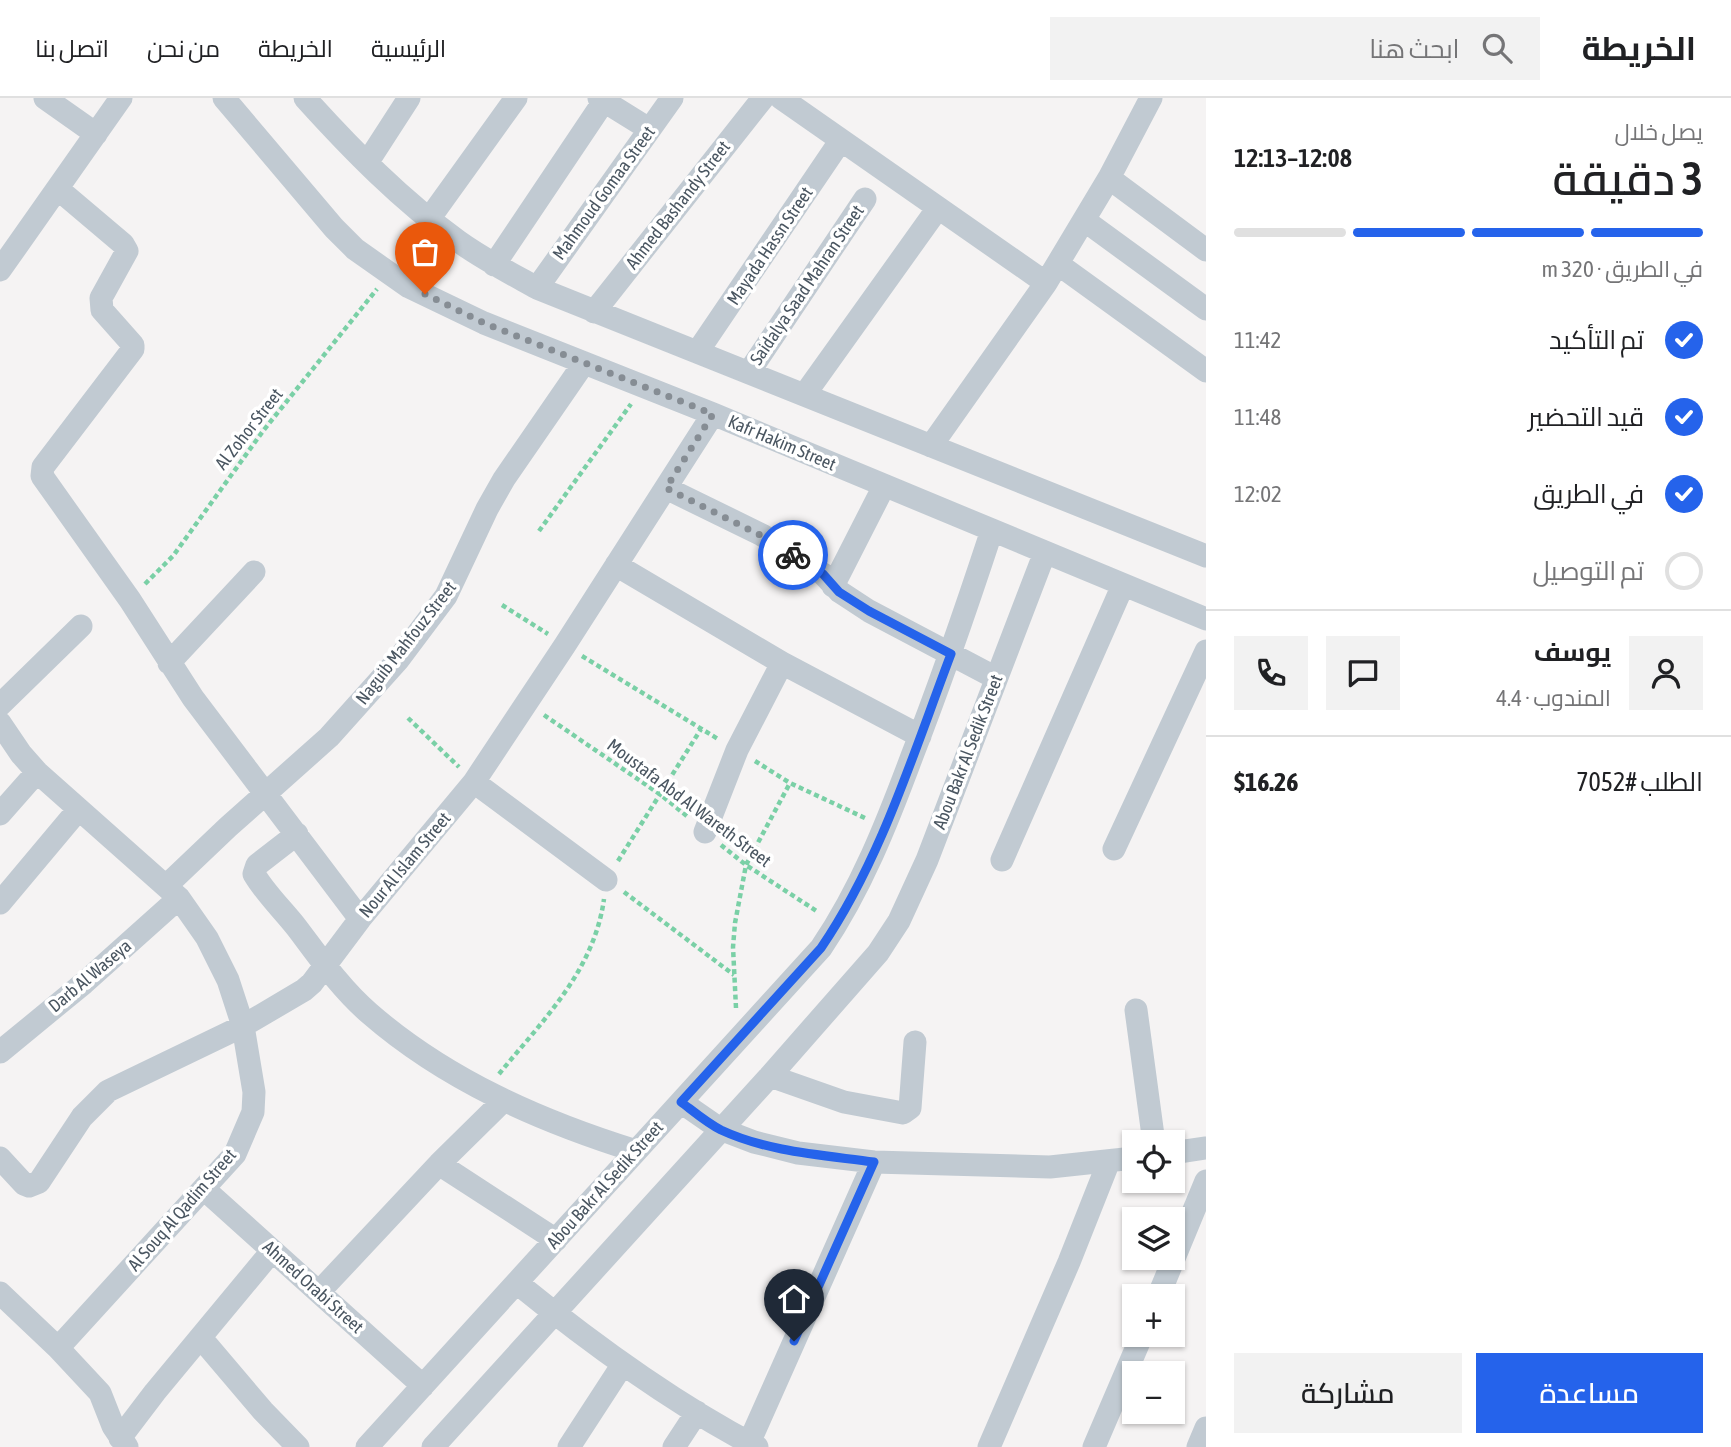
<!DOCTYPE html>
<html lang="ar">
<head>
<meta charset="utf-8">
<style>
  body { margin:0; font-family:"Asap Condensed",Cairo,sans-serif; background:#f2f2f2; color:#202124; direction:rtl; height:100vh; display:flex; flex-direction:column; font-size:26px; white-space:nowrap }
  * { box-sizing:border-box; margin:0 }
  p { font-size:23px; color:#757577 }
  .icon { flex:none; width:38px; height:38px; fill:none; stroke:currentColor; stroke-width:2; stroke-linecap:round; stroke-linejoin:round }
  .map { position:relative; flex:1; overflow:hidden; direction:ltr }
  .drawer { display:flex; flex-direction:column; background:#fff; width:525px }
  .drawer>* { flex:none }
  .buttons { position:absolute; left:1122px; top:1032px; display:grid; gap:14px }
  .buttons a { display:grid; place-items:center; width:63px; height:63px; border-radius:0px; background:#fff; box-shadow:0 2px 5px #0004; font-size:35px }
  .pin { position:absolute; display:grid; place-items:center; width:60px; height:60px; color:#fff; margin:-72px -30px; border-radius:50% 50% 50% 0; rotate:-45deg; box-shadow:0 0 7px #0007 }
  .pin .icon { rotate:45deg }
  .courier { position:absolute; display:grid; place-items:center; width:70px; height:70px; margin:-35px; border:5px solid #2563eb; border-radius:50%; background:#fff; color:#222; box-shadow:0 2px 9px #0007 }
  .summary em { font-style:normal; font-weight:600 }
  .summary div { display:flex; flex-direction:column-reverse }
  .summary { display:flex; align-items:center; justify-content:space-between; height:119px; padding:0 28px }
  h1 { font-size:46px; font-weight:600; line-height:52px }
  .bar { display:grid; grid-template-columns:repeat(4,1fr); gap:10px 7px; align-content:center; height:84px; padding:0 28px }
  .bar i { height:9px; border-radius:5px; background:#e0e0e0 }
  .bar .selected { background:#2563eb }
  .bar p { grid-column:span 4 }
  .line { display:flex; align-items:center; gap:18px; padding:0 28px; border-top:2px solid #e0e0e0 }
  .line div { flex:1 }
  .round { display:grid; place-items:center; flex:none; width:74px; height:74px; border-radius:0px; background:#f2f2f2 }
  ol { padding:0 28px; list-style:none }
  li { display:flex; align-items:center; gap:21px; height:77px }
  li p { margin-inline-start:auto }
  li .icon { padding:7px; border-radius:50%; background:#2563eb; color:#fff; stroke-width:4 }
  li:last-child { color:#757577 }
  li i { width:38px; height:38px; border:4px solid #e0e0e0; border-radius:50% }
  .button { display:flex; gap:14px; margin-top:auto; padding:14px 28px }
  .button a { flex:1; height:80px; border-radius:0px; background:#2563eb; color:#fff; font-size:28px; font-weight:600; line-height:80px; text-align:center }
  .button a+a { background:#f2f2f2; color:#202124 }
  header { display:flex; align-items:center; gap:42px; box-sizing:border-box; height:98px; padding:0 35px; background:#fff; border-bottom:2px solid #e0e0e0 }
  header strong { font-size:33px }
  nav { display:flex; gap:38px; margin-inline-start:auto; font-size:24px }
  .search { width:490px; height:63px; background:#f2f2f2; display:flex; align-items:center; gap:18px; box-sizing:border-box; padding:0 24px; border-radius:0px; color:#757577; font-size:26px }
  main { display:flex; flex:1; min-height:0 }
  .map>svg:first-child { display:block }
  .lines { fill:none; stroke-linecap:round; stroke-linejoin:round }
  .path { stroke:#7ad0a6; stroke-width:4.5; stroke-dasharray:5 3.5; stroke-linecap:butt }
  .minor { stroke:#c1cad2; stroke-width:23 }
  .done { stroke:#868d94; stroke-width:7; stroke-dasharray:0 12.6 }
  .route { stroke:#2563eb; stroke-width:9 }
  .labels { text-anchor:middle; stroke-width:7; stroke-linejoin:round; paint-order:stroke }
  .street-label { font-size:18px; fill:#4a5661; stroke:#fff }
</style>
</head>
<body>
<header>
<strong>الخريطة</strong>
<div class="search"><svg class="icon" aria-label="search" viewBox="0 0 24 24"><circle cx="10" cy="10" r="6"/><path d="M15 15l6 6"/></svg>ابحث هنا</div>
<nav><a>الرئيسية</a><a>الخريطة</a><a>من نحن</a><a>اتصل بنا</a></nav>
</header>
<main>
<section class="drawer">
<div class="summary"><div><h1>3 دقيقة</h1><p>يصل خلال</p></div><em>12:08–12:13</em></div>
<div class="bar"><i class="selected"></i><i class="selected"></i><i class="selected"></i><i></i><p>في الطريق · 320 m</p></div>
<ol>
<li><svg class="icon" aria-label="check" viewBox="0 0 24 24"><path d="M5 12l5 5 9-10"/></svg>تم التأكيد<p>11:42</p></li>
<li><svg class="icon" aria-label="check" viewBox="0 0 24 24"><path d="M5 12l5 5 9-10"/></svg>قيد التحضير<p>11:48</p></li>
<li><svg class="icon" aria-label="check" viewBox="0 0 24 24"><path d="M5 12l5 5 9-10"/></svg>في الطريق<p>12:02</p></li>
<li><i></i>تم التوصيل</li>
</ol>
<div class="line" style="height:126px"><a class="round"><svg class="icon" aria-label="person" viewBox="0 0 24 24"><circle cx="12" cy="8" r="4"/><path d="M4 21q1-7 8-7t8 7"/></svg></a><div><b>يوسف</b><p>المندوب · 4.4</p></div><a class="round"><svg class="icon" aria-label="chat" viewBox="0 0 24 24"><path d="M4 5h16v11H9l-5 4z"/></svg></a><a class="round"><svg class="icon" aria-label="phone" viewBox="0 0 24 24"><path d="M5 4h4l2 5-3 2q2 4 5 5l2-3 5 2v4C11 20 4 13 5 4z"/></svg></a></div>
<div class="line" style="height:91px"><div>الطلب #7052</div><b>$16.26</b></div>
<div class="button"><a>مساعدة</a><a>مشاركة</a></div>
</section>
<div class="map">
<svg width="1206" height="1349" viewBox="0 0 1206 1349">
  <rect width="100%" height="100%" fill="#f5f3f3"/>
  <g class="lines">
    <path class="path" d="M539,433L631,306
      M145,486L173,458L263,333L377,191
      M502,507L548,536
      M582,558L718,641
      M544,617L661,697L688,719
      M408,620L459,669
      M755,663L790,685L865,720
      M721,747L746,767L818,814
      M618,763L701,631
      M624,794L734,877
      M736,910L733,849L735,825L746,767L790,685
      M499,976C543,922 594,873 604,801"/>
    <path class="minor" d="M45,0L96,36
      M224,0L334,130L355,151L409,189L484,225L713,316L1206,521
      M305,0C352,52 401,102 458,143C483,161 510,175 537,190L1206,458
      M599,0L649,31
      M781,0L1046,185
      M367,65L409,0
      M1109,80L1206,152
      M58,91L123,146L127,153L101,200L102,212L133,247V251L43,369L42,378L130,502L193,600L360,821
      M429,121L516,0
      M1084,122L1206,211
      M1058,166L1206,273
      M494,167L604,3
      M0,172L121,0
      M537,190L672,0
      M594,214L763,0
      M698,253L841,42
      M749,274L865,101
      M805,296L938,110
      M931,348L1046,185L1109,80L1151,0
      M666,390L762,437L823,476L840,494L869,513L996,580
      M616,467L782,565L920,638
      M833,488L884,388
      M169,565L254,474
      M0,607L81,528
      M0,625L21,656L37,674L179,800L207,840L228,882L243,928L254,994L253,1014L235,1056L58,1250
      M474,684L606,782
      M0,716L37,674
      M705,734L737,652L782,565
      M297,736L257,767L254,776C265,795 283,812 297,830C319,859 341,891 369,915C446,982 540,1023 636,1053
      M1114,751L1206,553
      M1002,762L1123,487
      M166,788L228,729L329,639L398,562L446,498L487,411L504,381L584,265
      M0,805L78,712
      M1136,912L1154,1045
      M0,954L84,885L179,800
      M770,978L844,1004L903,1015L910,1010L915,944
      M681,1004L720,1031L754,1044L798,1055L874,1064L1050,1069L1134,1060
      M1172,1055L1206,1050
      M0,1060L24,1086L29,1088L39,1084L82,1019L108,993L243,928L304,892L312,885L360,821L474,684L565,547L713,316
      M439,1066L556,1142
      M204,1091L423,1288
      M517,1185C592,1246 671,1304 757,1349
      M319,1194L439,1066L504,1002
      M0,1195L58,1250L100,1295L113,1328L127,1349
      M1158,1199L1206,1083
      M201,1240L263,1313L298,1349
      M120,1340L155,1294L272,1153
      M749,1345L874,1064
      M367,1349L821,850C861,791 887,725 912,658C941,584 967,508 992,432
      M433,1349L770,978L878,855L899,823L927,762L1045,454
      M569,1349L623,1266
      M674,1349L697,1314
      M989,1349L1069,1164L1109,1063
      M1094,1349L1142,1237
      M1198,1349L1206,1330"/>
  </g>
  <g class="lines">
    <path class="done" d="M425,196L484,225L713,316L666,390L762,438L793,457"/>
    <path class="route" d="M793,457L823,476L839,494L869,513L951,556C913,656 881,762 821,850L681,1004C693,1013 707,1025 721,1032C768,1054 823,1057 874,1064L794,1243"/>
  </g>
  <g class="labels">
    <g class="street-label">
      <text transform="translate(604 95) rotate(-54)" y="6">Mahmoud Gomaa Street</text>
      <text transform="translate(678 107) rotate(-52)" y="6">Ahmed Bashandy Street</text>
      <text transform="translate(770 148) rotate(-56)" y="6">Mayada Hassn Street</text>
      <text transform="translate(807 187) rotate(-56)" y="6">Saidalya Saad Mahran Street</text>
      <text transform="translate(249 331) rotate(-52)" y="6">Al Zohor Street</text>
      <text transform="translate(782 345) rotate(23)" y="6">Kafr Hakim Street</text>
      <text transform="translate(406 545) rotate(-52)" y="6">Naguib Mahfouz Street</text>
      <text transform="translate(968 654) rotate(-69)" y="6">Abou Bakr Al Sedik Street</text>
      <text transform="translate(689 705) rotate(37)" y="6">Moustafa Abd Al Wareth Street</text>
      <text transform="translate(405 767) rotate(-50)" y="6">Nour Al Islam Street</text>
      <text transform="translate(90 878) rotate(-40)" y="6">Darb Al Waseya</text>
      <text transform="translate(605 1087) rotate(-48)" y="6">Abou Bakr Al Sedik Street</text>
      <text transform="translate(182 1112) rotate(-49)" y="6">Al Souq Al Qadim Street</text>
      <text transform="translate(313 1189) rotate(42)" y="6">Ahmed Orabi Street</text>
    </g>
  </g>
</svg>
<div class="buttons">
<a><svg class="icon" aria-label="locate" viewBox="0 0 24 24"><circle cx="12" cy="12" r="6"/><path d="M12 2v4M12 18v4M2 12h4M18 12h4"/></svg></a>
<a><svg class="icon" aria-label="layers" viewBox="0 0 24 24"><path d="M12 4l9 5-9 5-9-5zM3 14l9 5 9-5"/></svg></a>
<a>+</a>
<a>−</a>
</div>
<div class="pin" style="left:425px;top:196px;background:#ea580c"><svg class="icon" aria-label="bag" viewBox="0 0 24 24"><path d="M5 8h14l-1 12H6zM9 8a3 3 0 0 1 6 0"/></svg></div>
<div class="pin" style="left:794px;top:1243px;background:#1f2937"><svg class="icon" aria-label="home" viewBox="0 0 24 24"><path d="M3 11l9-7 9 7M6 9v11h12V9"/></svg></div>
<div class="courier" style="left:793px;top:457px"><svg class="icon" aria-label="bike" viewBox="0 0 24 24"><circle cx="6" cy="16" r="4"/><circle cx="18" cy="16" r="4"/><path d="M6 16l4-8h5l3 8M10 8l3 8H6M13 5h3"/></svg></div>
</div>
</main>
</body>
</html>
